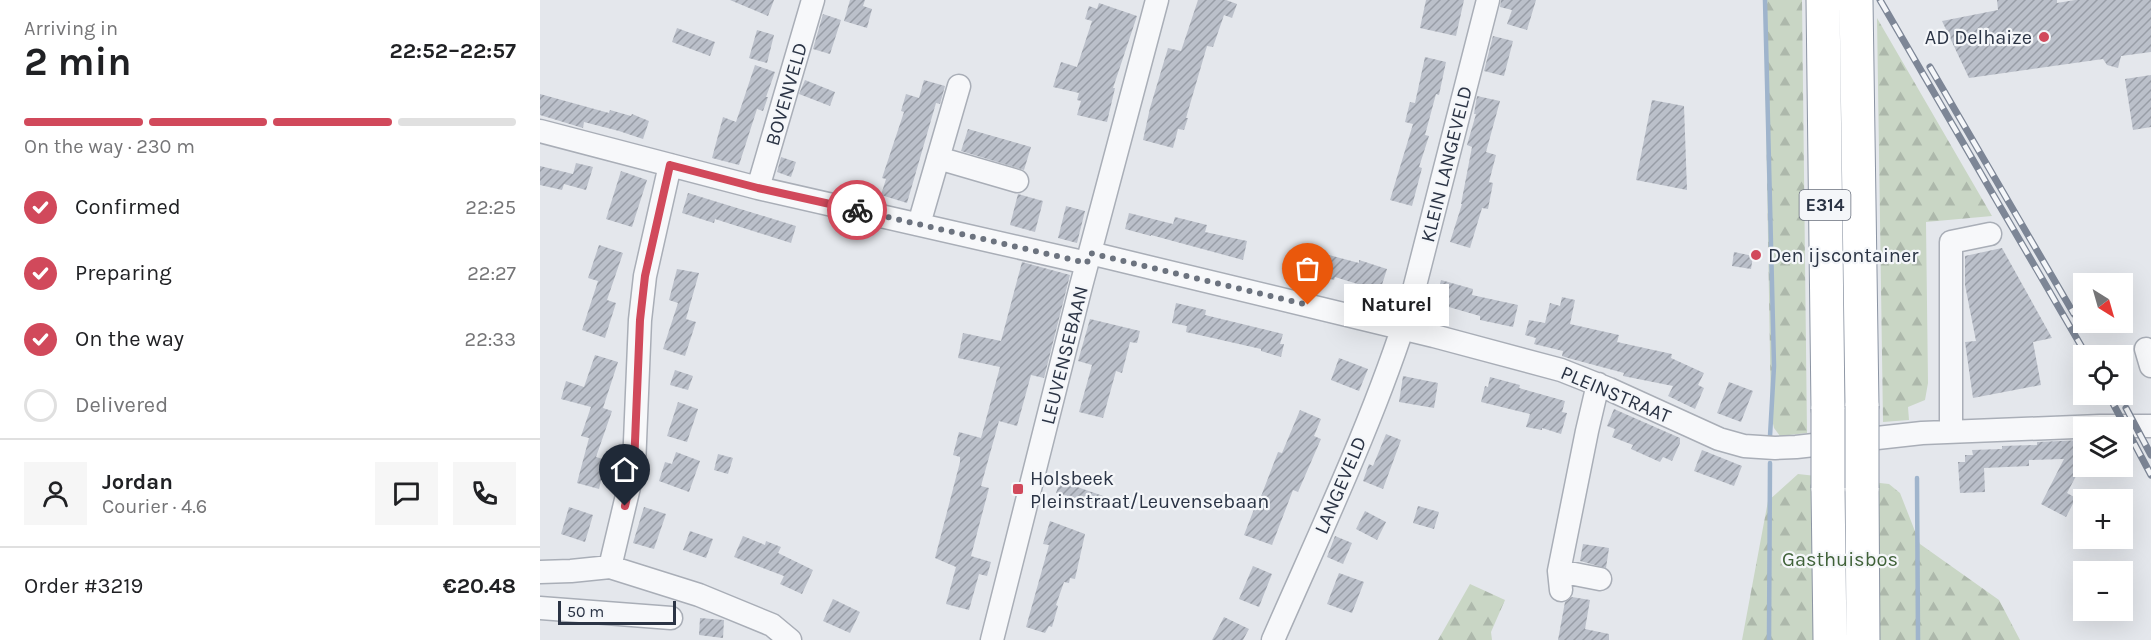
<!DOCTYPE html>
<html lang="en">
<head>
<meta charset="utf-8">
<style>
  body { margin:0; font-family:Karla,sans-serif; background:#f6f6f6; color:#202124; height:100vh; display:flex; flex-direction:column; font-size:22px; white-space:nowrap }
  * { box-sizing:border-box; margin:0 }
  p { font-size:20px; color:#757577 }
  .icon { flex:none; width:33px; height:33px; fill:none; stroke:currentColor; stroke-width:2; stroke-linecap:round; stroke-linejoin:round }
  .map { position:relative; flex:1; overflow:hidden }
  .sheet { display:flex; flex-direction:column; background:#fff; width:540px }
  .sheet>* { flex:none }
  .needle { width:39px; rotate:143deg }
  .tools { position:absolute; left:1533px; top:273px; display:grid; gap:12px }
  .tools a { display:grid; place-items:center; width:60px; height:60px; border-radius:0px; background:#fff; box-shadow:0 6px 24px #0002; font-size:30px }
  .scale { position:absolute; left:18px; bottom:15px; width:118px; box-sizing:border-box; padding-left:6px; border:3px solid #2b3445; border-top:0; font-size:16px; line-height:21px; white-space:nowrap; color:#2b3445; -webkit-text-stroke:4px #f4f6f9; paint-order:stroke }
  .pin { position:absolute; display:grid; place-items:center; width:51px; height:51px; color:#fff; margin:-62px -26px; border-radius:50% 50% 50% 0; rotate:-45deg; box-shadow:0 0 6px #0007 }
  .pin .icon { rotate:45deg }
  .courier { position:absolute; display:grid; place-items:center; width:60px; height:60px; margin:-30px; border:4px solid #d1495b; border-radius:50%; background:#fff; color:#222; box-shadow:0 2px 8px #0007 }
  .bubble { position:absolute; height:42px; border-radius:0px; background:#fff; box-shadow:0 6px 24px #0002; font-size:20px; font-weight:700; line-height:42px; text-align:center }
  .summary em { font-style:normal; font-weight:700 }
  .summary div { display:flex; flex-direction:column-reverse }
  .summary { display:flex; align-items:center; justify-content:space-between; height:102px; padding:0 24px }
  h1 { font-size:39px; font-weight:700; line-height:45px }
  .bar { display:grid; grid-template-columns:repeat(4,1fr); gap:9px 6px; align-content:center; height:72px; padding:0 24px }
  .bar i { height:8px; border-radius:4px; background:#e0e0e0 }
  .bar .active { background:#d1495b }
  .bar p { grid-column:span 4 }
  .line { display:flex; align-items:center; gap:15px; padding:0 24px; border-top:2px solid #e0e0e0 }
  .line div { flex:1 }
  .round { display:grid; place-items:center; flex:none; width:63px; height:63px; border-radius:0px; background:#f6f6f6 }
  ol { padding:0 24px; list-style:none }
  li { display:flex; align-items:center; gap:18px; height:66px }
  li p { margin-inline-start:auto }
  li .icon { padding:6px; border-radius:50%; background:#d1495b; color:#fff; stroke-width:4 }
  li:last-child { color:#757577 }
  li i { width:33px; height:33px; border:3px solid #e0e0e0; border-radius:50% }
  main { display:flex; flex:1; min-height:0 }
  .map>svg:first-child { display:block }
  .forest { fill:url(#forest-firs) }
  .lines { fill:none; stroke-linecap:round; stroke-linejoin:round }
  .stream { stroke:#9fb4cc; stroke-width:4.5 }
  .building { fill:url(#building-hatch) }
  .minor-casing { stroke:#a9aeb7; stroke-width:25 }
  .highway-casing { stroke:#8b94a3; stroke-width:35 }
  .minor { stroke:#f7f8fa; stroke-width:22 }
  .highway { stroke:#fff; stroke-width:33 }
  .rail-casing { stroke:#7d8696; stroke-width:7 }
  .rail { stroke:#f4f6f9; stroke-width:4.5; stroke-dasharray:14; stroke-linecap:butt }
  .highway-bridge-casing { stroke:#8b94a3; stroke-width:35; stroke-linecap:butt }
  .highway-bridge { stroke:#fff; stroke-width:33 }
  .done { stroke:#6c737f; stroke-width:6; stroke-dasharray:0 10.8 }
  .route { stroke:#d1495b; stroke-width:8 }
  .poi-dot { fill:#d1495b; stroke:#f4f6f9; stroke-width:2 }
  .labels { text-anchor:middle; stroke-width:4.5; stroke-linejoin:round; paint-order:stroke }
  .shield { fill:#f4f6f9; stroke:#676e7b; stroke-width:1.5 }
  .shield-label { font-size:18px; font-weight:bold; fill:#2b3445 }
  .poi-label { font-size:20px; fill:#2b3445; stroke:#f4f6f9; text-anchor:start }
  .street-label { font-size:20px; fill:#2b3445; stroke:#f4f6f9 }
  .park-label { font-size:20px; fill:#3f6138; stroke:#f4f6f9 }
</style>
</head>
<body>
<main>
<section class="sheet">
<div class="summary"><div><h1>2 min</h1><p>Arriving in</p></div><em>22:52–22:57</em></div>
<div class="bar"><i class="active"></i><i class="active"></i><i class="active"></i><i></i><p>On the way · 230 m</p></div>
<ol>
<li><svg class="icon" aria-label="check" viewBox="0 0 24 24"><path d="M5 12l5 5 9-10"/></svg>Confirmed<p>22:25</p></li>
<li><svg class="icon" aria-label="check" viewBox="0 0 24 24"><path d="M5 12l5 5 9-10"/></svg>Preparing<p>22:27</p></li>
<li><svg class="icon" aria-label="check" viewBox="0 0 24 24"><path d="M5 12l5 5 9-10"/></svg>On the way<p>22:33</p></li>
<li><i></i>Delivered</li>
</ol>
<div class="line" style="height:108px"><a class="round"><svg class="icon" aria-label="person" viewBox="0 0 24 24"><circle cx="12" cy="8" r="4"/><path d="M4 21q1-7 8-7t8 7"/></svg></a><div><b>Jordan</b><p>Courier · 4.6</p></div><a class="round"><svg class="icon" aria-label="chat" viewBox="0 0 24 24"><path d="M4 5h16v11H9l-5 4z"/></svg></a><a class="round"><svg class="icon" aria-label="phone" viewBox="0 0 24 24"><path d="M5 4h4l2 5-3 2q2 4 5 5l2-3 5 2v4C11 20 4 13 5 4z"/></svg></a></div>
<div class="line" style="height:78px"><div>Order #3219</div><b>€20.48</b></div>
</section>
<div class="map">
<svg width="1611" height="640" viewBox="0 0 1611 640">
  <defs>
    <pattern id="forest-firs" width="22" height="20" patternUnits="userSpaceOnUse" patternTransform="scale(1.5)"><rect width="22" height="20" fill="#c9d6c5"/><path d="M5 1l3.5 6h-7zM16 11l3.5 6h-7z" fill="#adb8ab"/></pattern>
    <pattern id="building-hatch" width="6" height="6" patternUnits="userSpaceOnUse" patternTransform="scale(1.5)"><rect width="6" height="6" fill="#bbc0ca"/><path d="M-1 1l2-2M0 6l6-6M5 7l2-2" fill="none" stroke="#989da6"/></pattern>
  </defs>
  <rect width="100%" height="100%" fill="#e4e7ec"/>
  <path class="forest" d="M1224,0H1262L1267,433L1240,436L1234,428L1231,415Z
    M1337,18L1452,216L1386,222L1388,383L1385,400L1368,407L1369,420L1343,422Z
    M1258,474L1349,484L1360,493L1380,544L1459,600L1480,640H1202L1228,501Z
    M930,584L965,600L951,632L952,640H898Z"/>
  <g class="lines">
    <path class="stream" d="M1225,0L1234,366L1230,436
      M1377,478L1378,640
      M1229,640L1230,463"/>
  </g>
  <path class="building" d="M190,0H234L228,16Z
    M310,0H325L323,6L332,9L327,28L304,21Z
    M658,0H686L697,4L692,18L684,15L673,47L667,46L646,118H648L644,130L638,129L633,148L603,140L610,108L628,48L641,51Z
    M886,0H924L916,36L880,28Z
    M961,0H996L987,30L967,24L972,10L960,7Z
    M1457,0H1517V3L1535,0H1611V52L1581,56L1578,68L1567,65L1563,59L1429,78L1402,21L1458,10Z
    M559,3L597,16L573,88H575L567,122L537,115L541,101L537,100L539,93L513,87L521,62L537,67L552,21L545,19L549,6L557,9Z
    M283,14L301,20L290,54L273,49Z
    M137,28L175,42L170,56L132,42Z
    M217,30L234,35L227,63L209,58Z
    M953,36L973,41L964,76L944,71Z
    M885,57L906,62L899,95L896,94L885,135L889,136L879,167L882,168L872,206L850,200L873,124L865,122L870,102L875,103Z
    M215,65L235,72L226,97H228L223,111L217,109L199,165L172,158L183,117L196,122Z
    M1611,75V127L1593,130L1585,79Z
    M265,80L295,92L290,106L259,94Z
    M384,80L405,86L400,104L396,103L367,203L341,195L346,179L342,178L364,112L361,111L366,94L379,98Z
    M0,94L69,113L70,110L91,116L92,114L109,121L103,139L79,131L44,122L43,128L0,115Z
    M937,96L960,101L946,152L956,155L949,182L953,183L948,209L942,208L930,248L910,242L922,204H921L932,147L927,145L936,114H934Z
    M1112,100L1144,106L1147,190L1096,180Z
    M428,129L491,147L484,170L421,151Z
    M241,157L256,162L251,177L237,172Z
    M36,163L53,167L46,190L24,184L22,190L0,185V166L33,174Z
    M81,171L107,180L92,227L66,219Z
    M148,193L256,226L251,243L175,219L174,223L142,213Z
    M478,194L503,201L495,232L470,225Z
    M526,206L545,211L537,243L518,238Z
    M589,213L633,224L635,217L667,225L665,232L707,241L703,260L611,235V236L585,229Z
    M59,245L83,253L67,300L76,303L65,338L42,330L58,281L48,278Z
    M1462,248L1512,338L1493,342L1501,385L1433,398L1425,342L1436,341L1425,285V256Z
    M774,251L819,263V260L847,269L840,291L795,277L794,280L768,273Z
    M1194,252L1213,256L1211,269L1192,266Z
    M482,262L530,275L504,378L491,375L477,426L459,421L441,486L449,488L431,556L451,562L447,576L439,574L429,610L406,604L416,567L395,558L420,462V457L413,455L419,432L441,438L460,367L418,358L423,333L461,341Z
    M137,269L159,273L146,319L156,322L145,356L123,349L138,303L129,300Z
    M901,280L933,289L932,295L978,305L973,327L940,320V316L895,303Z
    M1022,297L1035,300L1030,324L1079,335L1077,342L1132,354L1131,358L1164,373L1158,385L1164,388L1155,409L1128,396L1133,386L1083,376L1084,373L1028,358L1022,356L1023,351L994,344L996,338L985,335L989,320L1005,323L1010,303L1020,306Z
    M636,303L666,310L665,315L743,334L740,344H744L741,357L721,351V349L646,332L647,326L632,323Z
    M550,319L600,331L597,343L590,342L582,373L576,371L563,418L539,412L552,365L538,361Z
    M55,355L78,362L63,408L72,411L56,457L66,460L59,489L37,483L49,438L41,436L51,407L21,399L26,381L44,387Z
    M799,358L828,369L819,391L791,380Z
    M135,370L153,376L148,390L130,385Z
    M863,376L898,383L894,408L859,402Z
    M950,377L980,385L979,388L1025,401L1022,412L1027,413L1021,434L1002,428V430L986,427L990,414L941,402L945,386L948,387Z
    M1189,382L1213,391L1201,422L1177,413Z
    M138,402L158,409L147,442L127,436Z
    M1074,409L1140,438V443L1132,461L1123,457L1120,462L1091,449L1093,445L1072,437L1075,429L1067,426Z
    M760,410L781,419L774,436L781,439L758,492L753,490L732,545L704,535L718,499H720L738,452L742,453Z
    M846,434L861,440L843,489L823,481L829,464L833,466Z
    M1544,440V461L1527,493L1536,498L1526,517L1501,504L1524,459L1489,460V466L1444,468L1445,492L1420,493L1418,462H1425V455H1433L1432,450L1462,449V446L1497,445V442Z
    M1162,450L1202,466L1194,486L1154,471Z
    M136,452L160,461L149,492L119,481L125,462L132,464Z
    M178,454L193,458L188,474L174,470Z
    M520,481L569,498L567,506L516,493Z
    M878,506L899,512L894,529L873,523Z
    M29,507L53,515L45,542L21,534Z
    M104,507L126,514L114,549L93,543Z
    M825,511L846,522L837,540L816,529Z
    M510,521L545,534L535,579L530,578L529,583L524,582L516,605L518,606L512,627L509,626L505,633L486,627L509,545L503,544Z
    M150,531L173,539L166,558L143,550Z
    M203,536L225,545L226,541L241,547L238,553L273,570L262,594L240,584L244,576L194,557Z
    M795,536L812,543L803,564L787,557Z
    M1043,544L1069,548L1066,568L1040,561Z
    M713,566L732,574L719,607L699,599Z
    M799,573L824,582L812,613L787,604Z
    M1032,597L1050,600L1045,629L1069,634V640H1018L1025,602Z
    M293,599L320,612L310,633L283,621Z
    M684,617L709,629L703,640H672Z
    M160,618L184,620L183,638L159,635Z"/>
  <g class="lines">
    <g class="minor-casing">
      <path id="minor" d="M0,131L218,188L547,263
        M398,158L477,181
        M218,188L273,0
        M379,224L419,86
        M550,253L894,336L1021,370L1069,389L1179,439L1204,446L1235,448L1256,447L1382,433L1560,426H1611
        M1606,349L1611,366
        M1411,431V242L1450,234
        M70,567L94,466L100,320L105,276L130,165
        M1019,571L1060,579
        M0,572L31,571L70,567L159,595L232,625L250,640
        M1021,590L1019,571L1047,431L1058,384
        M0,608L131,618
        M452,640L541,286L617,0
        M733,640C781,530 834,420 870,305L948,0"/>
    </g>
    <g class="highway-casing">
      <path id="highway" d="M1283,0L1288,409
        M1316,0L1322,406
        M1288,488L1290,640
        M1322,488L1323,640"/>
    </g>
    <use href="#minor" class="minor"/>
    <use href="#highway" class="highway"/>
    <g class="rail-casing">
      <path id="rail" d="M1340,0L1547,356
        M1390,67L1534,314
        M1568,394L1611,475
        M1586,408L1611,455"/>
    </g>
    <use href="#rail" class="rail"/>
    <g class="highway-bridge-casing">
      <path id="highway-bridge" d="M1288,409V488
        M1322,488V406"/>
    </g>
    <use href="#highway-bridge" class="highway-bridge"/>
  </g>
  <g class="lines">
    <path class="done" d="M317,210L547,263L550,253L768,305"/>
    <path class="route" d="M85,506L94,466L100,320L105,276L130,165L218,188L317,210"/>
  </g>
  <g class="poi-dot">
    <circle cx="1504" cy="37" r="6"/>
    <circle cx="1216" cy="255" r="6"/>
    <rect x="472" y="483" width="12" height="12" rx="3"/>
  </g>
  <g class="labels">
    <rect class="shield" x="1259.5" y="190" width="51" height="30" rx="4.5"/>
    <g class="shield-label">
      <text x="1285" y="211">E314</text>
    </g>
    <g class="poi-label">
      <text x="1492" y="44" text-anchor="end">AD Delhaize</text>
      <text x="1228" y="262">Den ijscontainer</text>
      <text x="490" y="485">Holsbeek<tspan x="490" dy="23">Pleinstraat/Leuvensebaan</tspan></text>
    </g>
    <g class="street-label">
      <text transform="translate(246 94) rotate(-74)" y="7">BOVENVELD</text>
      <text transform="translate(906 164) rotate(-76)" y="7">KLEIN LANGEVELD</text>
      <text transform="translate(524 355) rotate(-76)" y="7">LEUVENSEBAAN</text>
      <text transform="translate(1076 394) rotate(23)" y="7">PLEINSTRAAT</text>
      <text transform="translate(800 485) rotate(-67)" y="7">LANGEVELD</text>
    </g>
    <g class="park-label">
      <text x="1300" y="566">Gasthuisbos</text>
    </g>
  </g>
</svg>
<div class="tools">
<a><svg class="needle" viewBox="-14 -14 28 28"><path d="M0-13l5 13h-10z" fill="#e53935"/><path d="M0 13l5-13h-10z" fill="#757577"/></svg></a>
<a><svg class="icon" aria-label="locate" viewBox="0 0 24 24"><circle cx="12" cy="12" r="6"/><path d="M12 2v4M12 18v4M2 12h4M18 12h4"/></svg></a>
<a><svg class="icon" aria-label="layers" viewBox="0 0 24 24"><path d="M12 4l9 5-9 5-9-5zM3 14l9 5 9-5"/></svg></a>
<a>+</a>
<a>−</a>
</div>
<div class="scale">50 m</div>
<div class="pin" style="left:768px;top:305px;background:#ea580c"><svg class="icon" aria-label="bag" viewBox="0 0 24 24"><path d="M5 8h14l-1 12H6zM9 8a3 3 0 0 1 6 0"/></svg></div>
<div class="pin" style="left:85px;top:506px;background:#1f2937"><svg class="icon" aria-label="home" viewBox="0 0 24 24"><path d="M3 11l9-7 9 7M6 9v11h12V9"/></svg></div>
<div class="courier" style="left:317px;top:210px"><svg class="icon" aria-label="bike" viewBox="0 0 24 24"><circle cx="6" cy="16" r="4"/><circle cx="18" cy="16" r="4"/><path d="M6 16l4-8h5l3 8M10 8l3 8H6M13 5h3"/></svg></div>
<div class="bubble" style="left:804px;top:284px;width:105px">Naturel</div>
</div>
</main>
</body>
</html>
